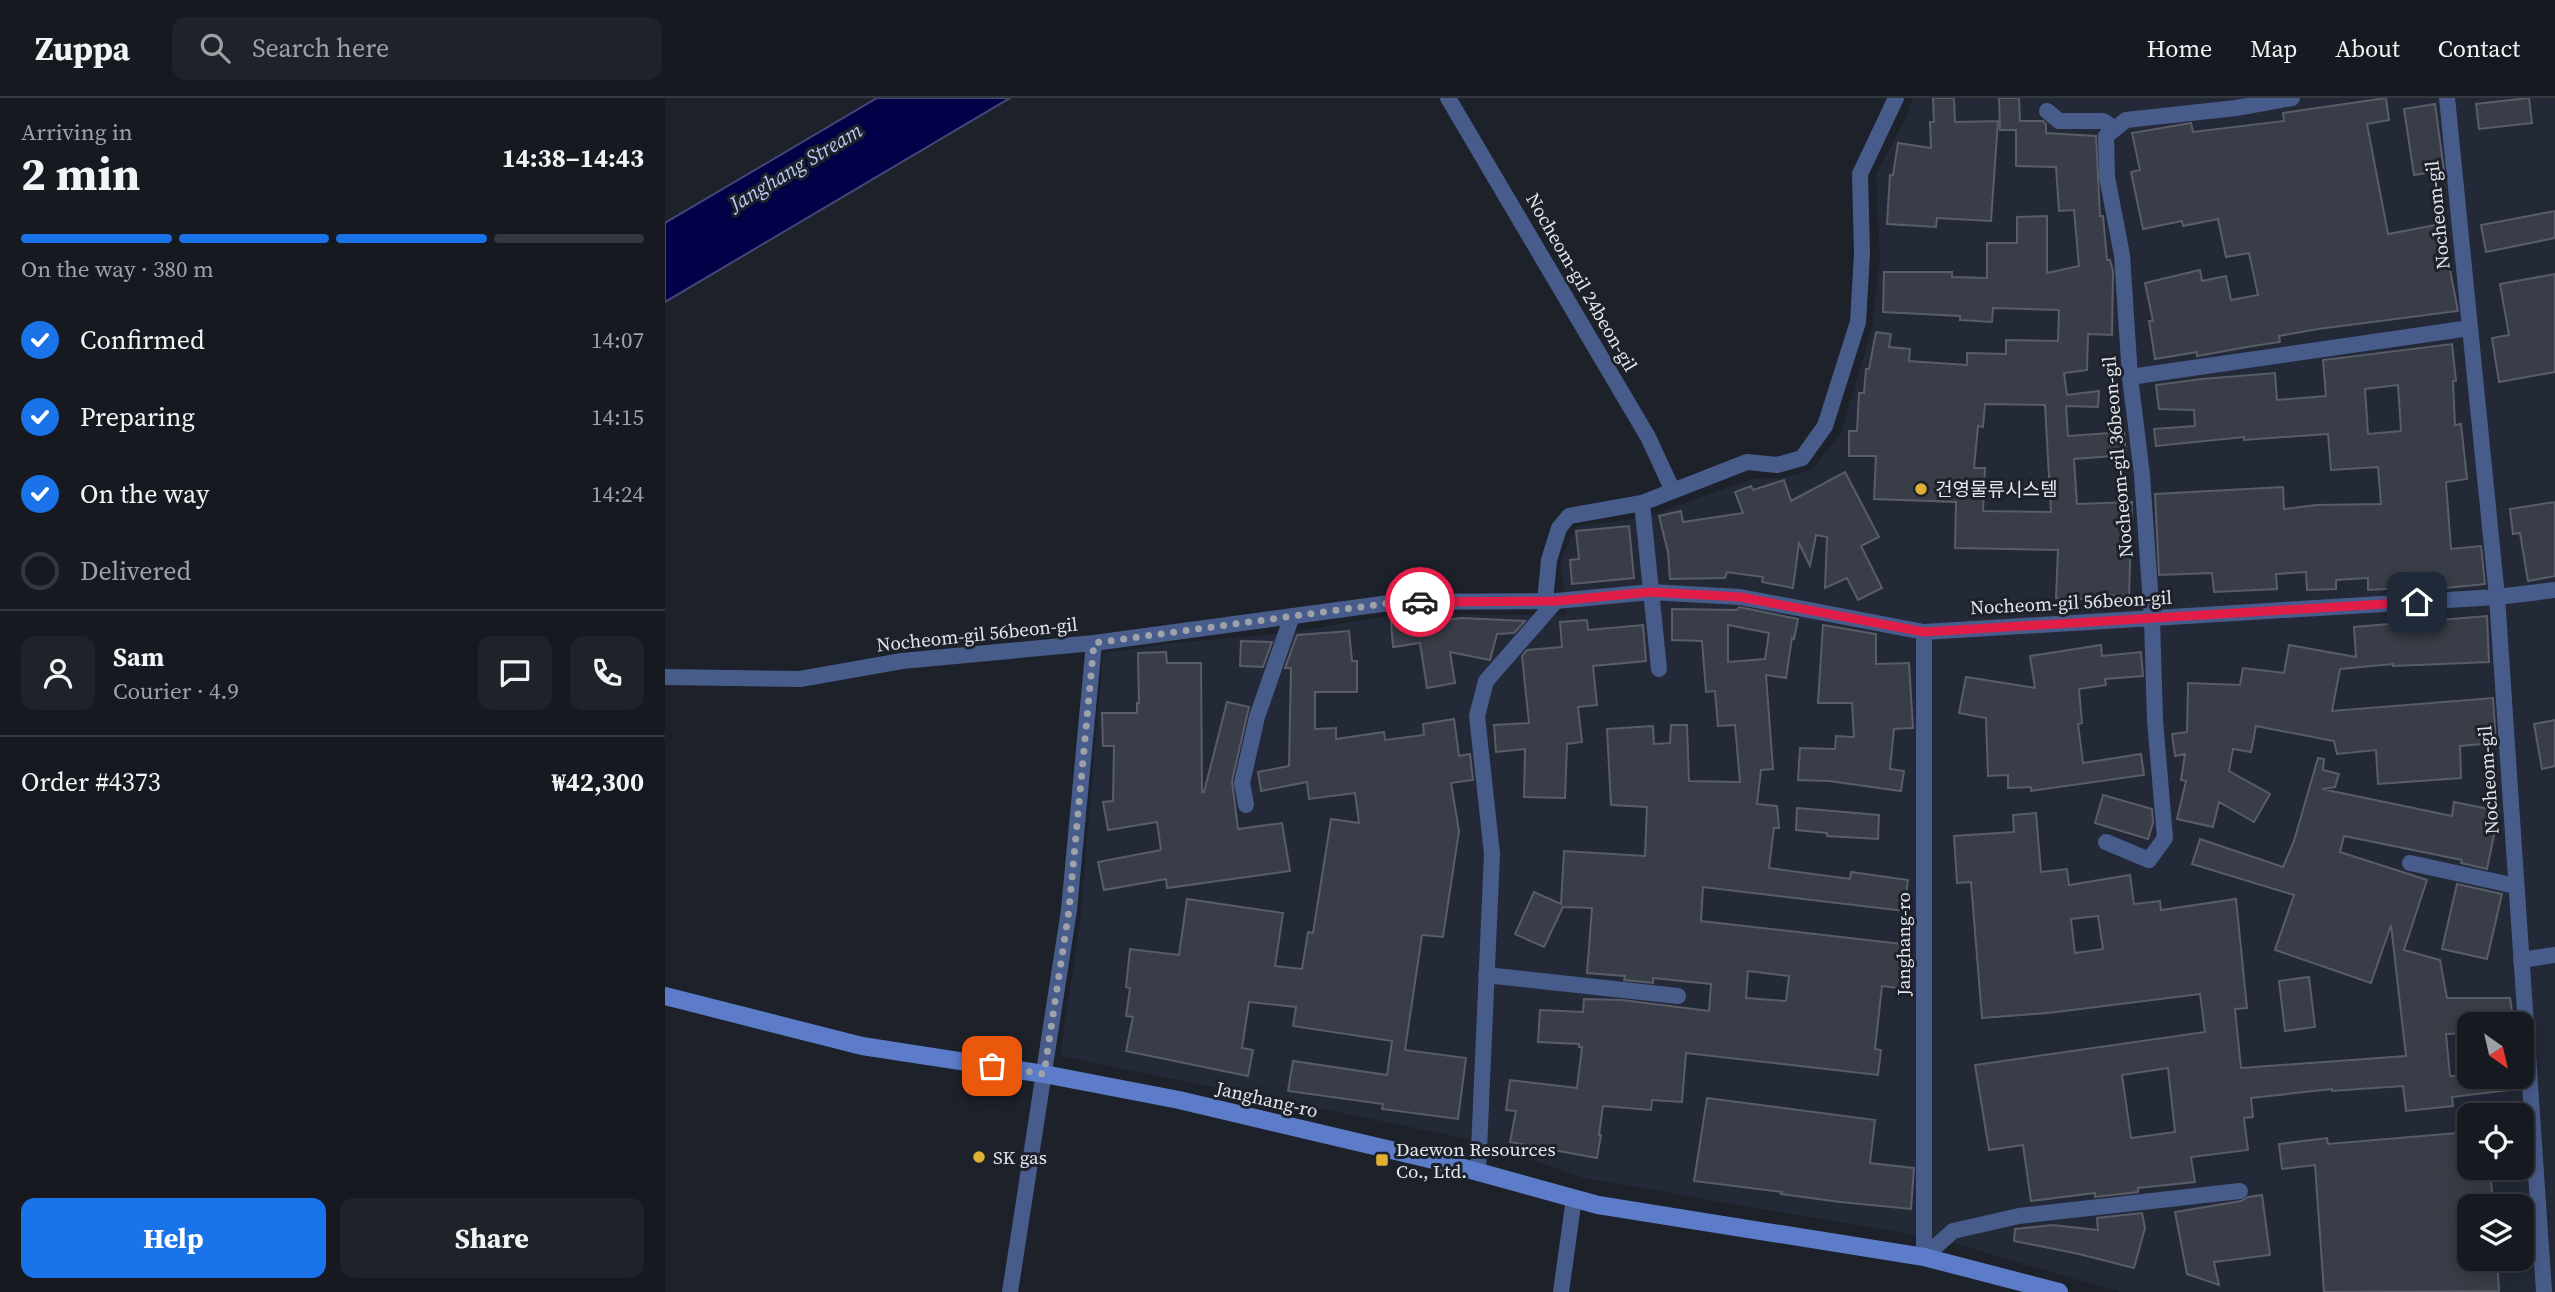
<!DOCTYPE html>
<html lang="en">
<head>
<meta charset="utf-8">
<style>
  body { margin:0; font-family:"Source Serif 4","Noto Sans KR",serif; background:#1f2229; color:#f1f3f6; height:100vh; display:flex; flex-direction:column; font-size:26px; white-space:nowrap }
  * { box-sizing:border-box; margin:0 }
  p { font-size:23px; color:#9ea0a5 }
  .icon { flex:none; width:38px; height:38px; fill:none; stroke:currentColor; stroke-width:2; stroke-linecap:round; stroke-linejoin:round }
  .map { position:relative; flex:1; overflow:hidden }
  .details { display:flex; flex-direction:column; background:#161920; width:665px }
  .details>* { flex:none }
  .needle { width:46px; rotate:146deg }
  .buttons { position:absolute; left:1792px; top:914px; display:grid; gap:14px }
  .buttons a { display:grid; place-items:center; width:77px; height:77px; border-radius:14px; background:#161920; box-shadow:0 4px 18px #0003,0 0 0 2px #35383e; font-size:35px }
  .pin { position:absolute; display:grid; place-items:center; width:60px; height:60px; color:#fff; margin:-30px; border-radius:14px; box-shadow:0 4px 10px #0006 }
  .courier { position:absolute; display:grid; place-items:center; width:70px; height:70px; margin:-35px; border:5px solid #e11d48; border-radius:50%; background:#fff; color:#222; box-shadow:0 2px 9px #0007 }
  .summary em { font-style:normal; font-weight:700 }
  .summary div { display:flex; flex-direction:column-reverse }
  .summary { display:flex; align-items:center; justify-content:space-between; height:119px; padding:0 21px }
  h1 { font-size:46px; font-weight:700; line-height:52px }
  .bar { display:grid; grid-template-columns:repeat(4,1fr); gap:10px 7px; align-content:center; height:84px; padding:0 21px }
  .bar i { height:9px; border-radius:5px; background:#35383e }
  .bar .selected { background:#1a73e8 }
  .bar p { grid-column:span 4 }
  .line { display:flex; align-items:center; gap:18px; padding:0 21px; border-top:2px solid #35383e }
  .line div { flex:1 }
  .round { display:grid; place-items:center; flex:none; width:74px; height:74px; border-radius:14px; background:#1f2229 }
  ol { padding:0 21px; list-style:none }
  li { display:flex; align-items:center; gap:21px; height:77px }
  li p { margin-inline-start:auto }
  li .icon { padding:7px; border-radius:50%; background:#1a73e8; color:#fff; stroke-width:4 }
  li:last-child { color:#9ea0a5 }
  li i { width:38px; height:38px; border:4px solid #35383e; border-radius:50% }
  .primary-button { display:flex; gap:14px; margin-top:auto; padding:14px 21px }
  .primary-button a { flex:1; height:80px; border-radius:14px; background:#1a73e8; color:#fff; font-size:28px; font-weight:700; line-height:80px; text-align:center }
  .primary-button a+a { background:#1f2229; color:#f1f3f6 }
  header { display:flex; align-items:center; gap:42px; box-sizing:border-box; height:98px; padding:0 35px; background:#161920; border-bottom:2px solid #35383e }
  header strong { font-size:33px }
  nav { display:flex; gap:38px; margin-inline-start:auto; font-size:24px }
  .search { width:490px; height:63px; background:#1f2229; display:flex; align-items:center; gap:18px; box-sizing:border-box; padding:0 24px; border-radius:14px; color:#9ea0a5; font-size:26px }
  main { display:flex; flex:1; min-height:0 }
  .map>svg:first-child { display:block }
  .built { fill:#232937; fill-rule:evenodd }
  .water { fill:#020147; stroke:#464678; stroke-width:2 }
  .building { fill:#393d47; stroke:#585d67; stroke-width:2; fill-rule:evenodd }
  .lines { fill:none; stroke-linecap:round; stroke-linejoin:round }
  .street { stroke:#485c8c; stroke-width:16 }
  .secondary { stroke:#5c7cc9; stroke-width:18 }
  .done { stroke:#9ea1a8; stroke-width:7; stroke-dasharray:0 12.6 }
  .route { stroke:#e11d48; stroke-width:9 }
  .poi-dot { fill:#e0b034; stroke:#1d212a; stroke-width:2.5 }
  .labels { text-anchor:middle; stroke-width:6; stroke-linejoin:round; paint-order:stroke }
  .street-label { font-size:19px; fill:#e3e6ec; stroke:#1d212a }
  .poi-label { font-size:19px; fill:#e3e6ec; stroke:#1d212a; text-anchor:start }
  .water-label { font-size:21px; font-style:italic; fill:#b9cbf4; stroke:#1d212a }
</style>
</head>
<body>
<header>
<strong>Zuppa</strong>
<div class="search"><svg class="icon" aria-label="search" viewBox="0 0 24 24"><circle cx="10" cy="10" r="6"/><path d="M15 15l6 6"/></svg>Search here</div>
<nav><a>Home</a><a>Map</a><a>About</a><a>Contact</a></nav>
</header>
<main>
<section class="details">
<div class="summary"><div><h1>2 min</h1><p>Arriving in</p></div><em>14:38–14:43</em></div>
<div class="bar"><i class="selected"></i><i class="selected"></i><i class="selected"></i><i></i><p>On the way · 380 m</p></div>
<ol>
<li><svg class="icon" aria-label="check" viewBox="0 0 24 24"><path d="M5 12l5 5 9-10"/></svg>Confirmed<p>14:07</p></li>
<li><svg class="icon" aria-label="check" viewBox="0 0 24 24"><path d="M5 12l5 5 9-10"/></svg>Preparing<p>14:15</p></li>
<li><svg class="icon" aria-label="check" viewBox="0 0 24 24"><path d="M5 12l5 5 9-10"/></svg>On the way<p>14:24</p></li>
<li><i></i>Delivered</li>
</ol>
<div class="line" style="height:126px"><a class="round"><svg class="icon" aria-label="person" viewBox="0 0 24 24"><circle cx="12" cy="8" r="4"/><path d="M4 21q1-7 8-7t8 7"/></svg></a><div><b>Sam</b><p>Courier · 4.9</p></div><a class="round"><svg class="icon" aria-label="chat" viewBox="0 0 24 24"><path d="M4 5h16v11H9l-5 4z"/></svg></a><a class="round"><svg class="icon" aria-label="phone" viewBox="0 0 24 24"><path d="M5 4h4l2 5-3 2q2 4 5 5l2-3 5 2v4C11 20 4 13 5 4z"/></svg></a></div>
<div class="line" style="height:91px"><div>Order #4373</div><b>₩42,300</b></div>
<div class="primary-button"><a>Help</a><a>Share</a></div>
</section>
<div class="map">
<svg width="1890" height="1194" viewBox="0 0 1890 1194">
  <rect width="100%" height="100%" fill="#1d212a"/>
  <path class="built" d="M1247,0H1890V1194H1454L1278,1142L918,1080L814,1043L395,958L415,824L438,555L509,545L621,535L735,516L902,517L895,464L911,428L979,420L1086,381L1117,380L1146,372L1176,335L1207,230L1215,160L1211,77L1245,11ZM1804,926H1857V978H1804ZM1804,1017H1857V1069H1804ZM1804,1108H1857V1160H1804Z"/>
  <path class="water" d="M212,0H345L0,204V125Z"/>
  <path class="building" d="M1268,0H1289L1290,24L1333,23L1326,123L1272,120L1271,129L1222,126L1225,77H1228L1233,45L1266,50L1265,24H1269Z
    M1334,0H1354L1355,23H1378L1381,26V35L1431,38L1435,118H1438L1442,162H1445L1448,173L1447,237L1423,236L1422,272L1399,275L1402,297L1434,293L1433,309L1401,308L1403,338L1459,334L1461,357L1409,361L1412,406L1467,404L1464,498L1420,497V501L1391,500L1393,452L1290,450L1291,404L1209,401L1211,358H1184V333H1192L1194,295H1199L1201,271H1204L1211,234L1226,236L1224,249L1245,251L1244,263L1302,267V255L1341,256V242L1393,243L1394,212L1328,210L1327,224L1295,222V218L1218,214L1219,174H1287V179L1322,180V145H1352V119L1382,118V175L1414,168L1409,112L1394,113L1391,69L1351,68V32H1335ZM1320,306L1380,307L1386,414L1318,413L1320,370H1309L1313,328L1318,329Z
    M1721,0L1724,22L1702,26L1723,136L1776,126L1793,213L1653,231L1614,238L1615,244L1588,248L1532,258V254L1490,261L1484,223H1488L1480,185L1535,172L1537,183L1561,178L1566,202L1593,197L1584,155L1561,159L1553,121L1518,128L1517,123L1478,131L1466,74L1475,72L1467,35L1526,25L1528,34L1619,23L1618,15Z
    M1864,0L1867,25L1814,31L1811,6Z
    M1770,6L1779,72L1749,77L1739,11Z
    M1890,113V140L1821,154L1816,127Z
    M1890,176V274L1834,284L1827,240L1844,237L1835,186Z
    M1787,246L1791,283H1788L1790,327L1796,326L1802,381L1781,384L1786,451L1816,448L1820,486L1741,494L1740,490L1703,492V480L1671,482V491L1642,492L1641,474L1611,476L1612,491L1549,494L1547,475L1494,477L1490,396L1618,389L1619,411L1651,407L1716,406L1713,369L1666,372L1663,336L1579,342V339L1491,348L1489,331L1530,328L1529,312L1494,311L1491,287L1537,281L1610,275L1612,302L1661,298L1658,262ZM1733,287L1736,333L1703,336L1700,291Z
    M1180,374L1214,439L1196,448L1217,490L1193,502L1182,480L1160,490L1162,439L1151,437L1145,468L1134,445L1128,490L1097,484L1098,479L1062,474L1060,480L1005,481L1003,454L994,418L1016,413L1018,424L1078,415L1070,394L1086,388L1088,392L1119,382L1126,403Z
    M1890,404V478L1863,483L1855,435L1848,436L1845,411Z
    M964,428L969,480L907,486L905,462L914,461L911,433Z
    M1074,509L1133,521L1129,541L1127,540L1121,580L1101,577L1108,671L1096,672L1092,706L1112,708L1114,730H1109L1104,770L1185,781L1186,774L1243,782L1239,813L1038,789L1036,823L1245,847L1240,891L1217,888L1210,951L1216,952L1213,977L1021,955L1017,1004L987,1002L986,1012L938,1008L934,1037H936L932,1060L845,1044L851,1013L841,1012L845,982L912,990L917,949H914V946L873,944L875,912L918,914L919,901L957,902L1044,913L1046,886L988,880V885L959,882L960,878L922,875L927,810L898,809L879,849L850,836L869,794L896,806L899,753L980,758L982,709L946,707L942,631L988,628L989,646L1005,645L1006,627H1022L1024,683L1075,684L1070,627L1053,628L1050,593L1041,594L1037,543L1007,542V511L1072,512ZM1063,527L1104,535L1100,561L1063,564ZM1083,873L1124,878L1121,903L1081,900Z
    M1822,518L1824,564L1728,568V566L1675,571L1667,613L1828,600L1831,645L1795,648L1796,680L1713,686L1711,652L1672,656L1669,643L1591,628L1586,654L1568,651L1564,673L1605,696L1589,724L1554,704L1548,729L1512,721L1521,683L1516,682L1520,656L1510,658L1507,636L1522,634L1523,585L1575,587L1578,570L1619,575L1624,547L1691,559L1689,529Z
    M797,520L860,523L849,535L832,536L825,562L785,554L790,585L762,590L755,545L728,549L726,524H763Z
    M922,522L923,532L978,527L981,563L928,568L932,607L913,609L917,644L902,646L900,700L859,699L860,651L831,654L829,627L864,625L857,558L862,552L897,549L895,524Z
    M1158,527L1211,536V566L1244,565L1248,630L1229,631L1225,671L1239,673L1236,693L1164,683L1133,682L1135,650L1170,651L1171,638L1189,639L1187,605H1153Z
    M684,533L687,563H692V594H650V631L671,630V641L719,634L720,642L759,637L758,626L789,621L794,658L805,656L808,682L786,685L794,733L778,839L757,837L740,952L801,960L793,1021L717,1011L718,1006L623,993L628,963L722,977L727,943L628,928L631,909L584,904L577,950L588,952L583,978L461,953L468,919L461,918L465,890L461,889L465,851L514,857L522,801L618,815L610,868L637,871L643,834L648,835L666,721L694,725L690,695L644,701L642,684L596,693L593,674L624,668L626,570H620L632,537Z
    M576,543L607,544L598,569L575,568Z
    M1436,547L1437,558L1476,554L1478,578L1440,581L1441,587L1414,591L1417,625L1413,626L1418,665L1476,656L1479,677L1366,693V689L1343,690V677L1323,678L1321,620L1294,615L1301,579L1370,590L1365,558Z
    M501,554L502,565H536L537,694H539L562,604L584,609L567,683L573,731L617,725L625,773L502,790L501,781L439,792L433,764L496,752L492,724L443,732L438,704L448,703L449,648H438L437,615H472V605H474L473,555Z
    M1890,622V668L1877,671L1869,626Z
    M1653,660L1659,661L1658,672L1674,676L1670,689L1657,691L1787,718L1789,704L1834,713L1822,771L1796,765L1797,762L1679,738L1675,754L1762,782L1739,852L1775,862L1782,900H1845L1849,926H1804V935L1781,936L1785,978H1852L1853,991L1787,999L1788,1008L1741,1013L1738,988L1667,993V991L1586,1000L1588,1019L1579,1020L1583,1052L1526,1059L1530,1084L1473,1090V1094L1430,1099V1095L1366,1103L1358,1047L1324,1052L1310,967L1540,934L1535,896L1383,915L1317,920L1306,784L1292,785L1289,738L1349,734L1348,717L1371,715L1376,774L1402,771L1404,787L1465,777L1469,806L1495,803L1496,812L1571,801L1582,910L1570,911L1576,970L1741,958L1726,827L1706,885L1610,852L1629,797L1527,766L1535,741L1618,769L1629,743ZM1433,818L1438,851L1410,855L1406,821ZM1503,970L1510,1034L1466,1040L1457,977Z
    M1438,697L1487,711L1488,725L1483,741L1430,725Z
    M1132,710L1214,717L1213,741L1162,738V735L1131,732Z
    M1792,786L1837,796L1822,861L1777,851Z
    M1644,879L1650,929L1620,933L1614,883Z
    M1042,1000L1210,1022L1205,1065L1249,1070L1246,1111L1175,1104L1116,1096L1117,1094L1029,1083Z
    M1804,1034V1069H1825L1828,1108H1804V1160H1832L1834,1193L1659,1194L1650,1067L1617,1071L1614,1046L1662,1040L1663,1046Z
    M1597,1097L1605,1157L1549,1164L1554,1187L1522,1176L1510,1114L1576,1103L1583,1099Z
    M1477,1115L1480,1130L1469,1170L1414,1156L1349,1143L1350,1131L1388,1127L1433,1132L1432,1120Z"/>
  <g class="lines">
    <path class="street" d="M783,0L983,339L1008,393
      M1782,0L1832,499L1879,1194
      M1382,13L1394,23H1438L1450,31
      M1465,279L1805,230
      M977,405L994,571
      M880,503L884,462L894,430L904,418L977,405L1082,364L1112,367L1137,360L1160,328L1193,224L1197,156L1195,76L1231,0
      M0,579L135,581L237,563L429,545L732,504L891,503L986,494L1075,499L1259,534L1832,499L1890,492
      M581,707L577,685L592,619L627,518
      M1441,744L1484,762L1500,740L1490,622L1487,521L1477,377L1465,279L1457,157L1442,79L1441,38L1461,22L1571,10L1627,0
      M1745,765L1851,788
      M1856,862L1890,857
      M821,877L1013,898
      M813,1074L827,756L812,618L821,583L891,503
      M1259,1159V534
      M1259,1159L1288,1133L1354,1118L1575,1093
      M345,1194L404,812L429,545
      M896,1194L909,1100"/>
    <path class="secondary" d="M0,898L197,948L379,976L514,1002L777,1064L933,1107L1259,1159L1394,1194"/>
  </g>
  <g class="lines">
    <path class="done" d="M327,968L379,976L404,812L429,545L732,504H755"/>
    <path class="route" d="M755,504L891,503L986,494L1075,499L1259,534L1752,504"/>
  </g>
  <g class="poi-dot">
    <circle cx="1256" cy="391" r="7"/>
    <circle cx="314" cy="1059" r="7"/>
    <rect x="710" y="1055" width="14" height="14" rx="3.5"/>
  </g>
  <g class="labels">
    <g class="street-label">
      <text transform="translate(1772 117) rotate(-96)" y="7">Nocheom-gil</text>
      <text transform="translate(917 184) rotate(60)" y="7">Nocheom-gil 24beon-gil</text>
      <text transform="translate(1452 359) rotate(-95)" y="7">Nocheom-gil 36beon-gil</text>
      <text transform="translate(1406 504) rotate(-3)" y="7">Nocheom-gil 56beon-gil</text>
      <text transform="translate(312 536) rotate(-6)" y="7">Nocheom-gil 56beon-gil</text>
      <text transform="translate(1823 682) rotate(-94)" y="7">Nocheom-gil</text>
      <text transform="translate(1238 846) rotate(-90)" y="7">Janghang-ro</text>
      <text transform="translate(602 1001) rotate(13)" y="7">Janghang-ro</text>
    </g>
    <g class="poi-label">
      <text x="1270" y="398">건영물류시스템</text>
      <text x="731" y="1058">Daewon Resources<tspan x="731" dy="22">Co., Ltd.</tspan></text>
      <text x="328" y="1066">SK gas</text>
    </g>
    <g class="water-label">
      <text transform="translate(131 69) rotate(-31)" y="7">Janghang Stream</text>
    </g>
  </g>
</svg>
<div class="buttons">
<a><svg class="needle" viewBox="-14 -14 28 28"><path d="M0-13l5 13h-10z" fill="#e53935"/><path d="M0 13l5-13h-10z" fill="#9ea0a5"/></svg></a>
<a><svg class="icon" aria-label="locate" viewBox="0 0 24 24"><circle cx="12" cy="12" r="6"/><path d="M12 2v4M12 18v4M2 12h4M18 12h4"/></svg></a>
<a><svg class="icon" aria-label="layers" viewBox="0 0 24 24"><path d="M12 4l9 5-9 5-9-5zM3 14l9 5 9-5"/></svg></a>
</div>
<div class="pin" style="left:327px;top:968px;background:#ea580c"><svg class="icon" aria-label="bag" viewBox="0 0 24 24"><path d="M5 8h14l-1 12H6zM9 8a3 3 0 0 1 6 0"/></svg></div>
<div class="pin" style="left:1752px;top:504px;background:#1f2937"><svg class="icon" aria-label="home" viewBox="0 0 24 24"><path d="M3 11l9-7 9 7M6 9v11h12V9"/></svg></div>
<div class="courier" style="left:755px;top:504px"><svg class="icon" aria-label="car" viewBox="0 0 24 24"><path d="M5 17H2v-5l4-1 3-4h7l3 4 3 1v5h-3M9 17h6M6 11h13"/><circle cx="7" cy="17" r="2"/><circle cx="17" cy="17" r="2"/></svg></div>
</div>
</main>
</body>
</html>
